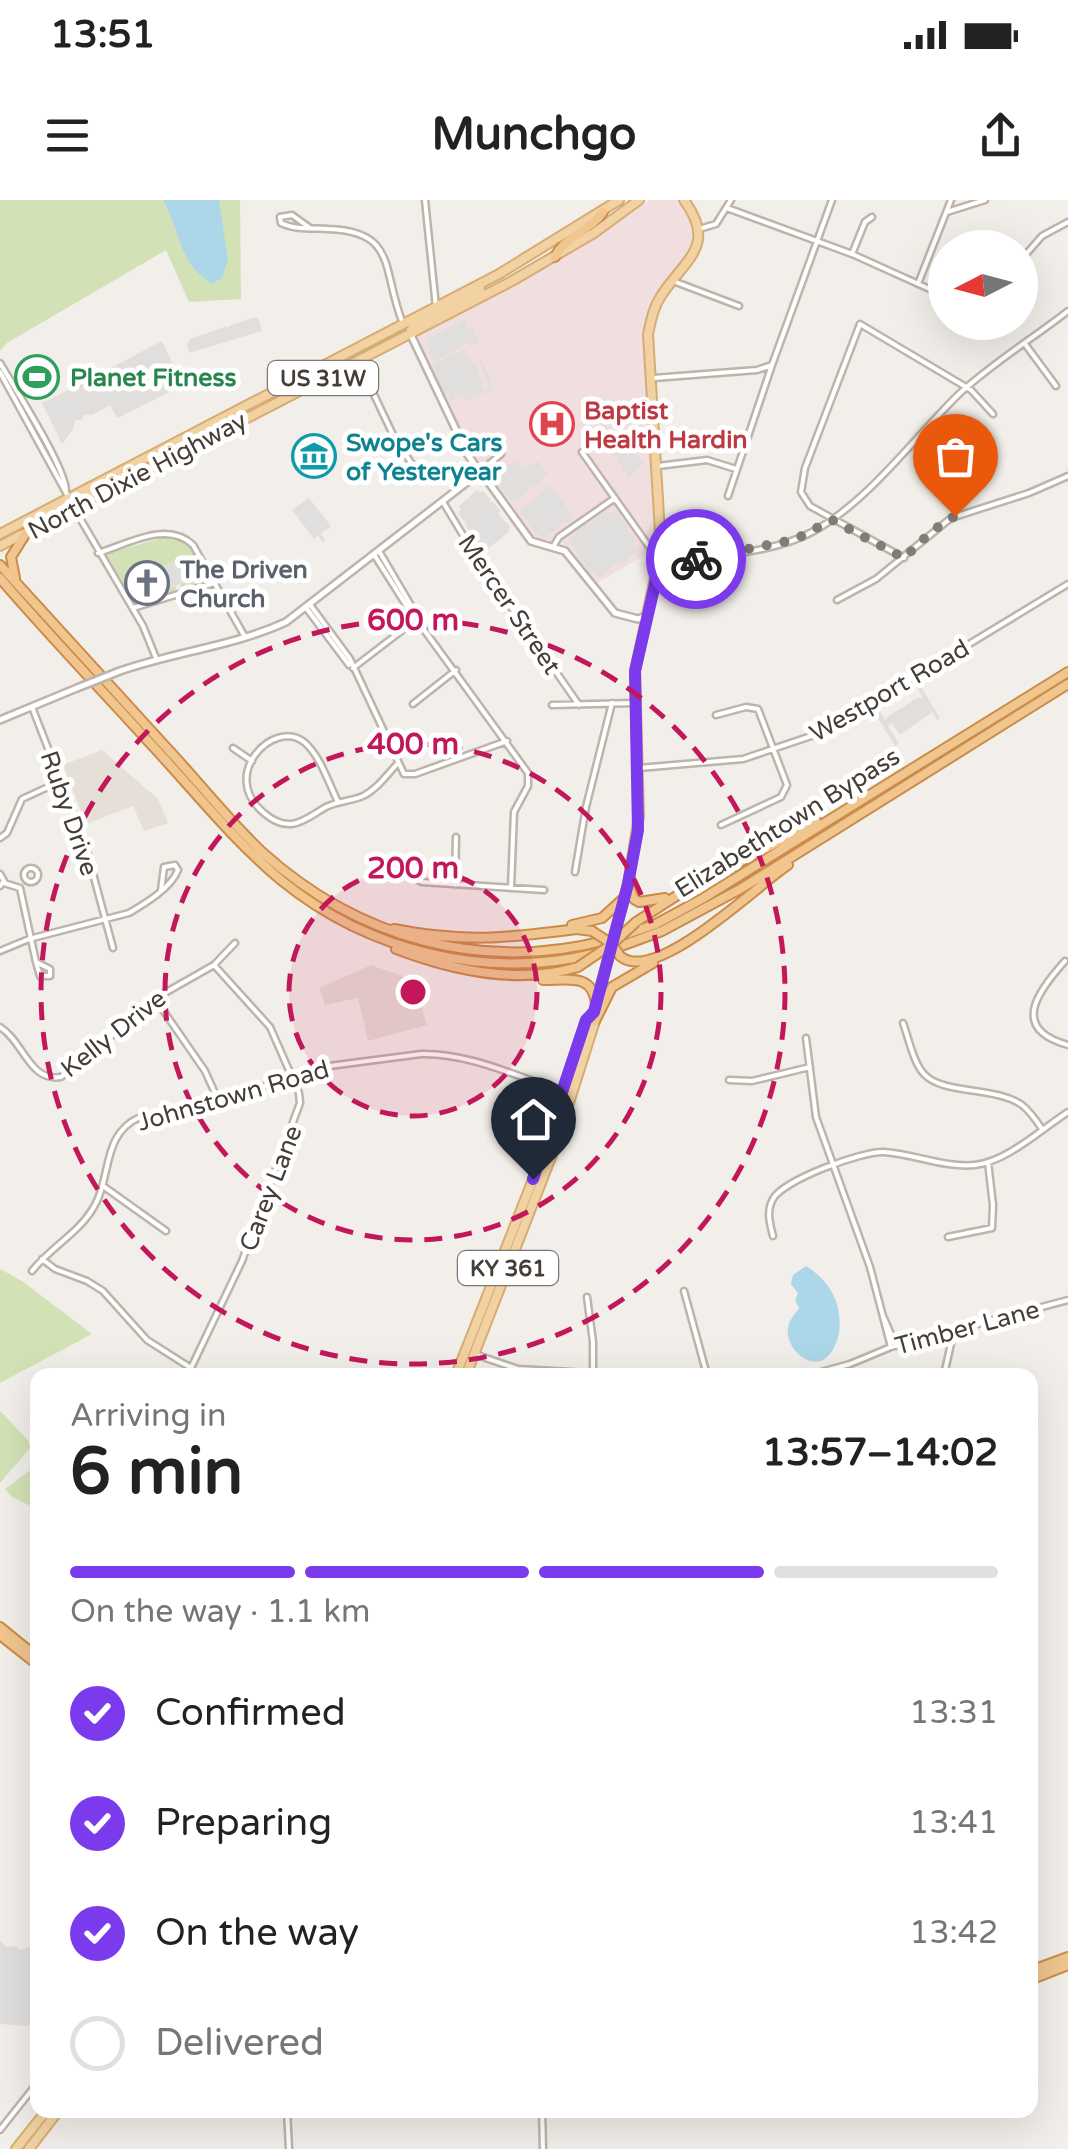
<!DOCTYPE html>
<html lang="en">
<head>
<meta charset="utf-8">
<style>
  body { margin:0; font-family:"Varela Round",sans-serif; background:#f6f6f6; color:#222; height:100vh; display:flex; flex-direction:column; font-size:38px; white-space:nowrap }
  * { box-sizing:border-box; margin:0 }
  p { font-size:32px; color:#767676 }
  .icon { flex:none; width:55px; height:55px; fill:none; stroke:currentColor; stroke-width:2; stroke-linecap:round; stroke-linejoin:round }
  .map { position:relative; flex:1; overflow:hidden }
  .panel { position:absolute; left:30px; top:1168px; width:1008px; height:750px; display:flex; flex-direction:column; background:#fff; border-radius:20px; box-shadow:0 10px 40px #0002 }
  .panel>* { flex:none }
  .needle { width:65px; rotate:264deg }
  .fabs { position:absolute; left:928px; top:30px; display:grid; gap:20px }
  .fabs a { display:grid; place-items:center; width:110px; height:110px; border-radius:50%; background:#fff; box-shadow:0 10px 40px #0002; font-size:50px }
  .pin { position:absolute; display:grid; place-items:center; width:85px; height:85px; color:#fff; margin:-102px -42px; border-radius:50% 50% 50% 0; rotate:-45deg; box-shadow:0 0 10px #0007 }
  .pin .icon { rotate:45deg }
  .courier { position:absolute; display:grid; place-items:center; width:100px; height:100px; margin:-50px; border:8px solid #7c3aed; border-radius:50%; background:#fff; color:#222; box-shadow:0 2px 12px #0007 }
  .headline em { font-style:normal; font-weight:700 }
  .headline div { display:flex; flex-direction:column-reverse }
  .headline { display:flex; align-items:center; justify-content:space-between; height:170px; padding:0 40px }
  h1 { font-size:65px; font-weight:700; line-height:75px }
  .bar { display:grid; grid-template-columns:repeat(4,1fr); gap:15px 10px; align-content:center; height:120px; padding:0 40px }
  .bar i { height:12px; border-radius:8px; background:#e0e0e0 }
  .bar .on { background:#7c3aed }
  .bar p { grid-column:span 4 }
  ol { padding:0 40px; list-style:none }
  li { display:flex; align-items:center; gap:30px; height:110px }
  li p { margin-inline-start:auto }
  li .icon { padding:10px; border-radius:50%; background:#7c3aed; color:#fff; stroke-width:4 }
  li:last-child { color:#767676 }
  li i { width:55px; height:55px; border:5px solid #e0e0e0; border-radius:50% }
  .status { display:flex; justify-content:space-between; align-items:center; height:70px; padding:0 50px; background:#fff; direction:ltr }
  .status svg { height:28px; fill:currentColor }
  header { display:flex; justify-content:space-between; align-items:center; height:130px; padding:0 40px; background:#fff; font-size:45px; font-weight:700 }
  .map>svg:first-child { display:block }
  .residential { fill:#e6dfd7 }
  .medical { fill:#f1dede }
  .green { fill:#d3e2b6 }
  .parking { fill:#e1dfdd }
  .water { fill:#acd7e8 }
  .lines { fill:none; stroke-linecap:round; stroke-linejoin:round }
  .minor-casing { stroke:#bdb5ac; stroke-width:9 }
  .tertiary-casing { stroke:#bdb5ac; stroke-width:10 }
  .primary-casing { stroke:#d6ac73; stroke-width:12 }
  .trunk-casing { stroke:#cb8c4a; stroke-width:12 }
  .minor { stroke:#fff; stroke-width:4 }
  .tertiary { stroke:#fff; stroke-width:5 }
  .primary { stroke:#f2d2a2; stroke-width:8 }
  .trunk { stroke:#f0c58e; stroke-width:8 }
  .tertiary-bridge-casing { stroke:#bdb5ac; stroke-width:10; stroke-linecap:butt }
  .primary-bridge-casing { stroke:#d6ac73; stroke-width:12; stroke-linecap:butt }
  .trunk-bridge-casing { stroke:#cb8c4a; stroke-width:12; stroke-linecap:butt }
  .tertiary-bridge { stroke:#fff; stroke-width:5 }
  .primary-bridge { stroke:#f2d2a2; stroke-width:8 }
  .trunk-bridge { stroke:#f0c58e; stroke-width:8 }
  .done { stroke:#827c76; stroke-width:10; stroke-dasharray:0 18 }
  .route { stroke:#7c3aed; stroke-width:12 }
  .ring { fill:none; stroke:#c2185b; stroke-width:5; stroke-dasharray:18 12 }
  .labels { text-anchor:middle; stroke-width:10; stroke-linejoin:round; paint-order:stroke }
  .shield { fill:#fff; stroke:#7d7874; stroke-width:2.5 }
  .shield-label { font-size:22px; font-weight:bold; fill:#453e38 }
  .leisure-label { font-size:25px; font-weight:bold; fill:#27864d; stroke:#fff; text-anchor:start }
  .health-label { font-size:25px; font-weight:bold; fill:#be3a42; stroke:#fff; text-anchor:start }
  .culture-label { font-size:25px; font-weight:bold; fill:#0d838f; stroke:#fff; text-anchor:start }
  .street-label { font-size:25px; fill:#453e38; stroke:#fff }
  .worship-label { font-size:25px; font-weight:bold; fill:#5b616d; stroke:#fff; text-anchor:start }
  .centre { fill:#c2185b; stroke:#fff; stroke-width:5 }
  .ring-label { font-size:30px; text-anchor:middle; font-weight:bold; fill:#c2185b; stroke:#fff; stroke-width:10; stroke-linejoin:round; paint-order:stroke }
</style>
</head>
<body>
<div class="status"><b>13:51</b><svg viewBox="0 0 49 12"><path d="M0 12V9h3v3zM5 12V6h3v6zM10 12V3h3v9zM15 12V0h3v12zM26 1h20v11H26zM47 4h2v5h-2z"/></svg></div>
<header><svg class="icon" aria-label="menu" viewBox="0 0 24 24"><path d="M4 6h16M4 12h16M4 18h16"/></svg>Munchgo<svg class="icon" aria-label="share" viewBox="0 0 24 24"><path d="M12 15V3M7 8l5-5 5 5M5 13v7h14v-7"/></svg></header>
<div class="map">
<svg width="1068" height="1949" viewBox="0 0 1068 1949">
  <rect width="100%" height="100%" fill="#f2eee9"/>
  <path class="residential" d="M102,550L158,599L168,623L144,631L133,606L86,624L63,565Z
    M371,765L413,780L427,825L368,841L358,798L325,805L319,788Z"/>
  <path class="medical" d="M650,0H677L691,22L692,38L689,53L653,98L643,128L655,349L595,384L573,351L561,342L539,339L528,332L499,290L475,263L415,135L552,64Z"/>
  <path class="green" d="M0,0H240L241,99L189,102L166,50L7,143L0,151Z
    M169,336C192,340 201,362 211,382L182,389L180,384L197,375L170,388L176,387L175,393L163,396L152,383L154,378L147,375L141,383L146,385V392L150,391L147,401L134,405L104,354Z
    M0,1069L22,1081L92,1134L0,1183Z
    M0,1211L28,1240L30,1248L0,1283Z
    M37,1265V1309L12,1297L5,1289Z"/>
  <path class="parking" d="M255,117L259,120L262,131L189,153L187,145L190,139L227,126L229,130V126Z
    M466,119L468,129L472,128L479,142L472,146L466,140V144L436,160L431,158L426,139Z
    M162,141L183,185L117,218L110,205L92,215L85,214L81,220H75L73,229L62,244L42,203L70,189L72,191V188Z
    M468,148L466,153L476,167L484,190L490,187L479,161L482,160L493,186L491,190L466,201L463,195L450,201L448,193L443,195L432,164Z
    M632,226L642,240L640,242L644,250L634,254L644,262L628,278L627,271L624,272L617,257L613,258L603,242L609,238L612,240L611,237L622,229L625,231Z
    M518,259L522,269L538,261L548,274L542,278L540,277L542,280L532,288L529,286L531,289L517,301L511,300L504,291L505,288L502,289L495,275Z
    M551,285L574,318L567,323L565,321L559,325L560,328L543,338L534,331L527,322L529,319L526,321L519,311Z
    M477,290L480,293L483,291L491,300L489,303L492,301L500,310L498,313L510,327L508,333L482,353L479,347L481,345H477L472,335L474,333L471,334L465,324L467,321L464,322L458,312L461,309L459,306L468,298L471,300L469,297Z
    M309,298L331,326L321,334L325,340L323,342L318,336L314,339L292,310Z
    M605,311L618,314L627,327L625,330L628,329L636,341L634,344L639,352L622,363L619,361L599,378L593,371L590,372L582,360L584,358H581L569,341L575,335L574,332L589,322L592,324L591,321Z
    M186,355L198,375L170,389L159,369Z
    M921,487L940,518L937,520L932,512L900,535L892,523L888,526L899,544L895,546L876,515L880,512L886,521L887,517L917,498H923L918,489Z
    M0,1741L7,1747L15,1746L21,1750L37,1744V1822L27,1826L0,1824Z"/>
  <path class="water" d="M163,0H219L228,59L222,78L212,84C177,62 182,33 163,0Z
    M806,1066C830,1081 843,1104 839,1133C837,1143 832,1155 823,1160C805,1168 785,1145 788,1128C789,1120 795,1114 799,1108L795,1100L798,1093L791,1084L793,1075Z"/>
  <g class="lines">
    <g class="minor-casing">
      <path id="minor" d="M425,0L436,107
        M727,8L852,54L945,96
        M947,12L985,0
        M310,28L292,15L280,17L281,23C295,30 313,28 328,29C397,31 382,70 402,121
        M699,29L716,24L731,0
        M852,54L865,22L872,17
        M1020,61L1042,36L1068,22
        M673,81L739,106
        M918,84L951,0
        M1025,144L1056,186
        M358,161L395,239L414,267
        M0,163C14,187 66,268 66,291
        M0,172L69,298
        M654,178L757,170L772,165L832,0
        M582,252L660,362L670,363C712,356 774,353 812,332C867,303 913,239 958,195C991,164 1032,139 1068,111
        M658,266L707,260L736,269
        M482,270L501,254
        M728,296L772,165
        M443,302L475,355L579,505
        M74,308L143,426L156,458
        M553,347L559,337L615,298
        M379,351L416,414
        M98,353C128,344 167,320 193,345L245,437
        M375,356L406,405L528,573V586L514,612L511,688
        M904,358L810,306L801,292L805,268L860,124L971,190L993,214
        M837,400L876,379L951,318L1029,293L1068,276
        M311,406L350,459L404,574H415L507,541
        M133,408L214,383
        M307,409L349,465
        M353,468L417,419
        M413,504L456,470
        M552,505L635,503
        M32,507L85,644L113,748
        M716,515L746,507L758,509L787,585L781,597L721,625
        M233,548L252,561
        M639,568L743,559L826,531L1068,384
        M338,602C329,584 320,555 304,542C274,518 218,575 264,613C272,620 281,625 292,624C305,622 315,613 326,607C338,601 352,601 363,596C377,589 387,575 397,564
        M0,638L7,633L22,599L61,581
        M392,665L422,682L544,690
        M24 675a7 7 0 1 1 14 0a7 7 0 1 1-14 0Z
        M575,672L586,607L612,503
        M0,674L4,681L0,686
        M4,683L20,688
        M455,685L456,637
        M20,688L36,762L50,769V776H40L36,762
        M0,751L29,739L129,713C146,703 171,688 178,670L175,665L164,667L161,690
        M1065,761C1037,792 1010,829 1068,845
        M156,800L205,871L219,902
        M903,823C909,839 913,862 924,874C943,895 995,886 1022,905C1030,911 1036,920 1042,929
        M0,827C24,842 29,882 61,877L163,794L214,765L235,743
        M806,838L816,917L870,1067L891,1147
        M729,880L752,881L810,867
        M103,986L166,1031
        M773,1036C770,1024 766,1011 773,999C783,980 862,951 884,952C914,954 945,968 975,965C1008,961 1040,930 1068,912
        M948,1037L992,1028L993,1005L988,962
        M42,1059L55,1069L87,1081L103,1091L147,1140L191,1168L242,1061L300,903L299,893L270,827L214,765
        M32,1071C50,1048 77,1034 92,1010C113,978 100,935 140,917L227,900L314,868L421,854C469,853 516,876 561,891
        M684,1091L707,1175
        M587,1097L593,1142V1173
        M884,1118L896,1146
        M477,1155L518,1169L624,1175
        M810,1175L850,1164L891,1147L1068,1100
        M944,1175L954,1130
        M287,1910L289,1949
        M542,1910L543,1949
        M0,1930L38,1882"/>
    </g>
    <g class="tertiary-casing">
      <path id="tertiary" d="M410,133L468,255L477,268
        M482,273L531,341L565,351L615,413L638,419L646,416
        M120,471C174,452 234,446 286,422L475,276
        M0,520L77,488"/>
    </g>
    <g class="primary-casing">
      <path id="primary" d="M411,130L415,125L480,89
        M77,303L107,283
        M0,334L499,74L619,0
        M0,346L512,81L594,33L639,0
        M616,728L628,684L639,616L635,471L661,349L648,134C651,121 653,108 661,96C684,60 718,46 684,0
        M456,1175L543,954L587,820L594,811
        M466,1175L555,947L595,821L594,811L608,759
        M16,1949L47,1910
        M29,1949L59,1910"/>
    </g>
    <g class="trunk-casing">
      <path id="trunk" d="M555,57C564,36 591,31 603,12
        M0,365C55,425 109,485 164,545C197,580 227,619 262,652C357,738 482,773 607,740
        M0,378C48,434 99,487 149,542C192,588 232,639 281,680C368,751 487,781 597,753
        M15,378L11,357L26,333
        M628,684L634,699L639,702L665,698
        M636,722L684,691L817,622
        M572,725L602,718L624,698
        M394,729C464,743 507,738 577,729L592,731
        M621,736L656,724L702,699L1068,472
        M396,749C454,771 518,785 578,767
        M610,750L662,731L742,688L1068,484
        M620,756C655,786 757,685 788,665
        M543,780C568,780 593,773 596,804
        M595,821L612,787L653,763
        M0,1427L38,1458
        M0,1435L38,1465
        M1030,1771L1068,1757
        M1030,1780L1068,1765"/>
    </g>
    <use href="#minor" class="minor"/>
    <use href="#tertiary" class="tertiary"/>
    <use href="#primary" class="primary"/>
    <use href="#trunk" class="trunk"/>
    <g class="tertiary-bridge-casing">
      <path id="tertiary-bridge" d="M77,488L120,471"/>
    </g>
    <g class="primary-bridge-casing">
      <path id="primary-bridge" d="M608,759L616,728"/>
    </g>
    <g class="trunk-bridge-casing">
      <path id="trunk-bridge" d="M620,756L612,744L636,722
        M578,767L612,744L592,731"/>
    </g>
    <use href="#tertiary-bridge" class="tertiary-bridge"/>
    <use href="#primary-bridge" class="primary-bridge"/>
    <use href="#trunk-bridge" class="trunk-bridge"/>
  </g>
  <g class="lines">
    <path class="done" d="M696,359L794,340L832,320L904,358L932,331L955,316"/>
    <path class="route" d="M533,979L586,820L594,812L628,684L638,630L635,471L660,362L696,359"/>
  </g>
  <circle cx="413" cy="792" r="124" fill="#c2185b" fill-opacity=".12"/>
  <g class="ring">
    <circle cx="413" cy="792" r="124"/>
    <circle cx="413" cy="792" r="248"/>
    <circle cx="413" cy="792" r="372"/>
  </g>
  <defs>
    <g id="stadium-ring" transform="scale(2.25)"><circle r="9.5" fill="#fff" stroke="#2e9e5b" stroke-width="1.5"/><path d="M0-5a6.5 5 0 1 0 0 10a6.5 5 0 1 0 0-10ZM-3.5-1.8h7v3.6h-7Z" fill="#2e9e5b"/></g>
    <g id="hospital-ring" transform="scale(2.25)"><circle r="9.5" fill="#fff" stroke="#e0444e" stroke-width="1.5"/><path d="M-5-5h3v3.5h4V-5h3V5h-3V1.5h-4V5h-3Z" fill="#e0444e"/></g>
    <g id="museum-ring" transform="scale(2.25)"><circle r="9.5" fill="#fff" stroke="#0f9aa8" stroke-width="1.5"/><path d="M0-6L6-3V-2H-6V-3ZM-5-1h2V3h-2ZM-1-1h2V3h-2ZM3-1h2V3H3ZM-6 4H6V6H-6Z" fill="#0f9aa8"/></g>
    <g id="church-ring" transform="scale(2.25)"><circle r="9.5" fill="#fff" stroke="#6b7280" stroke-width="1.5"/><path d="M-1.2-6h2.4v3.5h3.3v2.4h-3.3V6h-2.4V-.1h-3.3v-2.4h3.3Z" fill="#6b7280"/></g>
  </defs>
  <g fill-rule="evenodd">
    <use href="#stadium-ring" x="37" y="177"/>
    <use href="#hospital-ring" x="552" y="224"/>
    <use href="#museum-ring" x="314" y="256"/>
    <use href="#church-ring" x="147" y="383"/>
  </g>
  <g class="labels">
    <g class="shield">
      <rect x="268" y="161" width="110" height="34" rx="8"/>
      <rect x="458" y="1051" width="100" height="34" rx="8"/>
    </g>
    <g class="shield-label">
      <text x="323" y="186">US 31W</text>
      <text x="508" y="1076">KY 361</text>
    </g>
    <g class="leisure-label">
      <text x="70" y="186">Planet Fitness</text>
    </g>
    <g class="health-label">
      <text x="584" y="219">Baptist<tspan x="584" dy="29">Health Hardin</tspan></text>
    </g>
    <g class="culture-label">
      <text x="346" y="251">Swope's Cars<tspan x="346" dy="29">of Yesteryear</tspan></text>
    </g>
    <g class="street-label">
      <text transform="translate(137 275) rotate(-28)" y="9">North Dixie Highway</text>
      <text transform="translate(510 404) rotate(56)" y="9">Mercer Street</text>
      <text transform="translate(889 490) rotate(-30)" y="9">Westport Road</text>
      <text transform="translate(70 613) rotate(71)" y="9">Ruby Drive</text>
      <text transform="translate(787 622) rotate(-32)" y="9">Elizabethtown Bypass</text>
      <text transform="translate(113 833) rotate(-38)" y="9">Kelly Drive</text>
      <text transform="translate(233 895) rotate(-16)" y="9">Johnstown Road</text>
      <text transform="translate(270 988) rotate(-69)" y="9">Carey Lane</text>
      <text transform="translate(967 1127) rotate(-15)" y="9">Timber Lane</text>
    </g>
    <g class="worship-label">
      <text x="180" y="378">The Driven<tspan x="180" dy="29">Church</tspan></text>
    </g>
  </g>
  <circle cx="413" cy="792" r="15" class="centre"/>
  <g class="ring-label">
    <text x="413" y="430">600 m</text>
    <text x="413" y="554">400 m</text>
    <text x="413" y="678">200 m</text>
  </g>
</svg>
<div class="fabs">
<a><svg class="needle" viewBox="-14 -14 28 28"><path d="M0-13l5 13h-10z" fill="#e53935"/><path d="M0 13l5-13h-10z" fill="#767676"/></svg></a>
</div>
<div class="pin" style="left:955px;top:316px;background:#ea580c"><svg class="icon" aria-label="bag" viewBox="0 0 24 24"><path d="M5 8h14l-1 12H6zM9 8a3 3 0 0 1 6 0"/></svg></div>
<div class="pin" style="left:533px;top:979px;background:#1f2937"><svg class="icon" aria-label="home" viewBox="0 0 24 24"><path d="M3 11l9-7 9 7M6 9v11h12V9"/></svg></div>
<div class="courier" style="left:696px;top:359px"><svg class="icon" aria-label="bike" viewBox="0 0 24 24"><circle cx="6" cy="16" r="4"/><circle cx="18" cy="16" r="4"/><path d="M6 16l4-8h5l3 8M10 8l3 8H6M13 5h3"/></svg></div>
<section class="panel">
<div class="headline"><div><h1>6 min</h1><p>Arriving in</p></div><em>13:57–14:02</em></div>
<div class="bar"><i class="on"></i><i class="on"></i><i class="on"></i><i></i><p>On the way · 1.1 km</p></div>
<ol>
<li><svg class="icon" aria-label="check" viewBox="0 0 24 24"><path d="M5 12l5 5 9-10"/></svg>Confirmed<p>13:31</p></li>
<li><svg class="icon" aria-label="check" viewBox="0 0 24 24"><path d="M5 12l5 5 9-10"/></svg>Preparing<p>13:41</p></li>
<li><svg class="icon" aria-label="check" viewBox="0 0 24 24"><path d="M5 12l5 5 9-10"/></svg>On the way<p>13:42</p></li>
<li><i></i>Delivered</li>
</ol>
</section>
</div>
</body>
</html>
